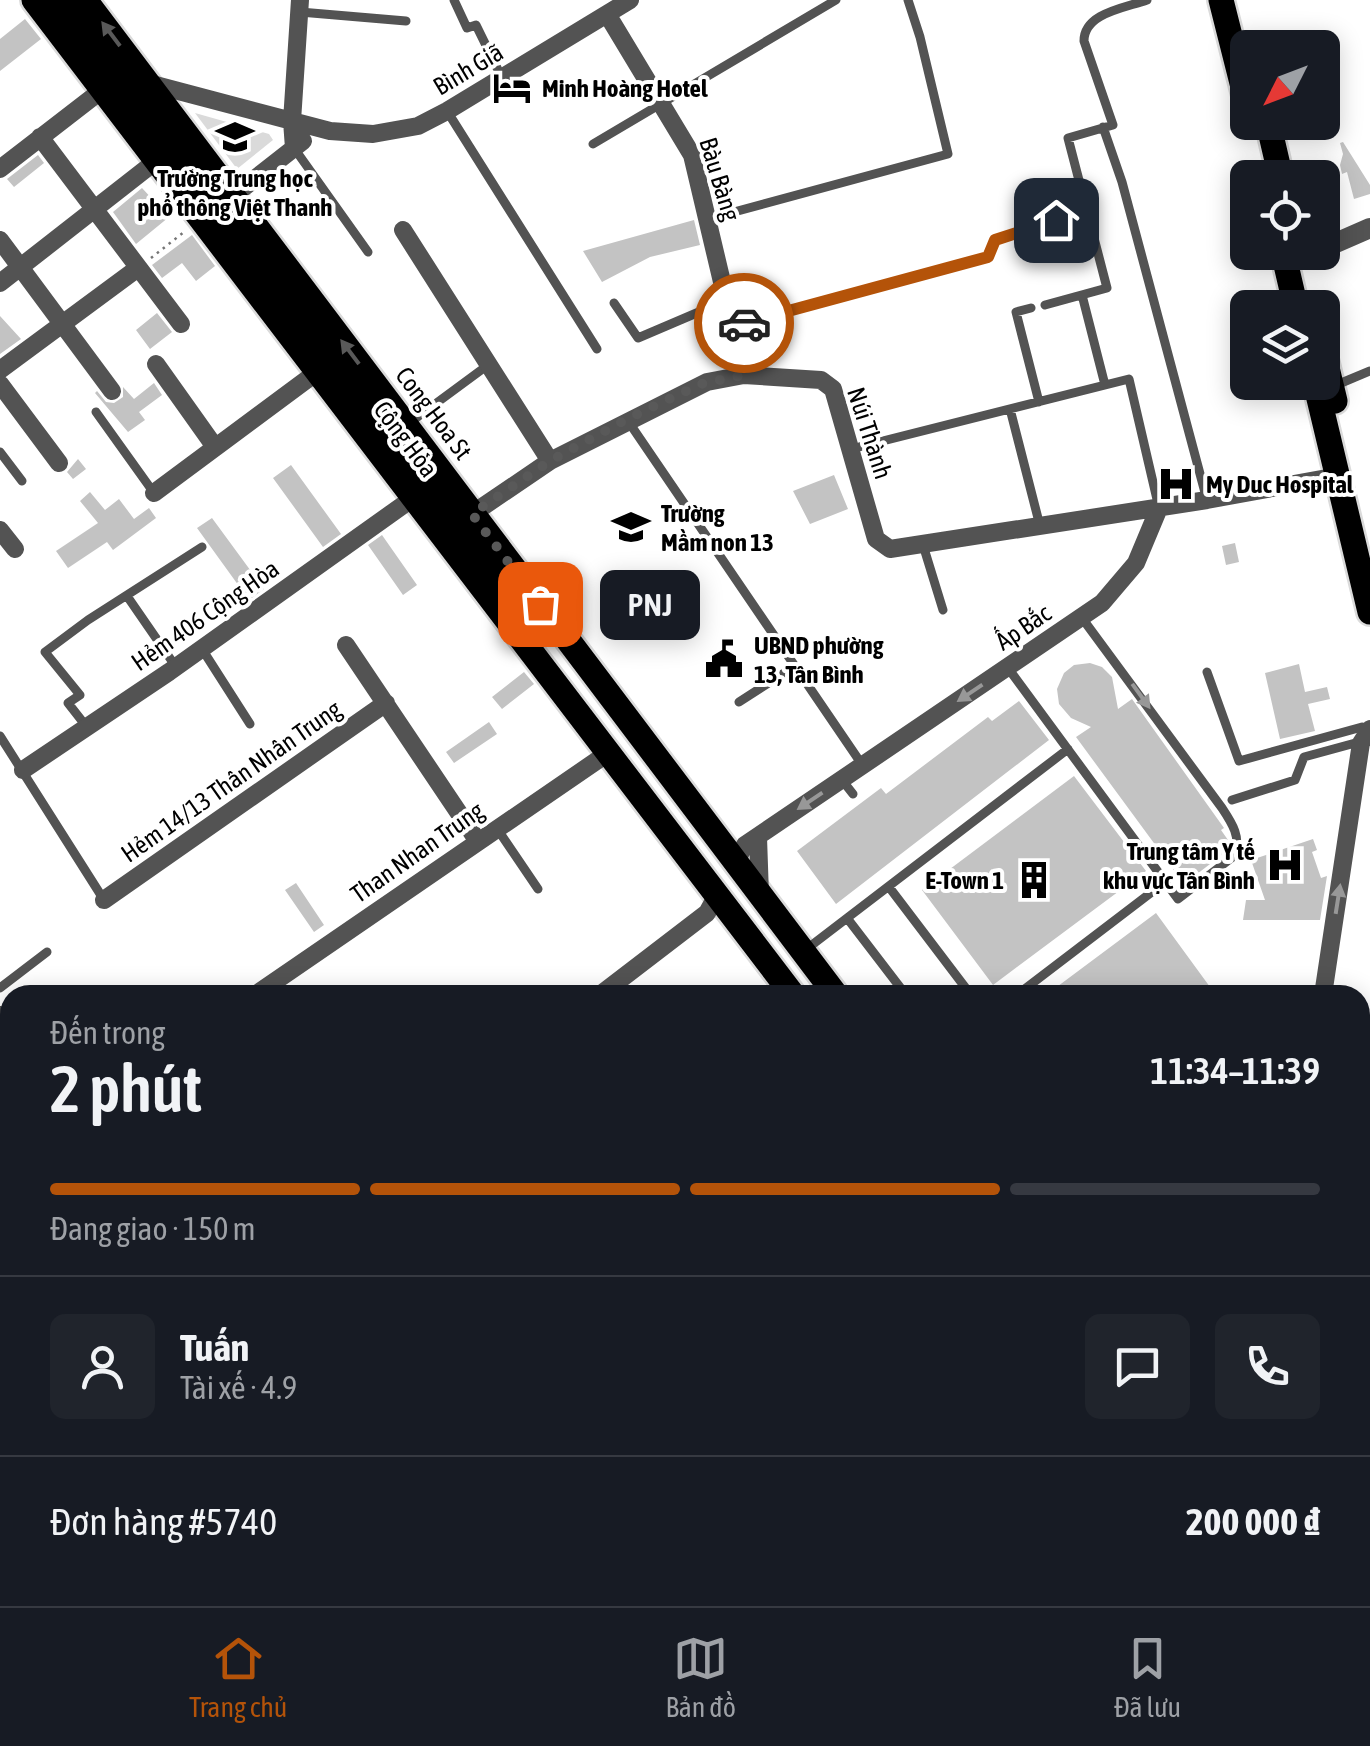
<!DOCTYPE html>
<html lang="vi">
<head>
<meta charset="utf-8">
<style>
  body { margin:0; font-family:"Asap Condensed",sans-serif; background:#20242c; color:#f1f3f6; height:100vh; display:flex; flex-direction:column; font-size:38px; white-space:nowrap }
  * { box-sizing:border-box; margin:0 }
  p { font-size:32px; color:#9ea1a6 }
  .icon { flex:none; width:55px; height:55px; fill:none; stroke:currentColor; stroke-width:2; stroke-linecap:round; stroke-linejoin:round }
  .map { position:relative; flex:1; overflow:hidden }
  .sheet { position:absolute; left:0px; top:985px; width:1370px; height:622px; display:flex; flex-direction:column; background:#171b24; border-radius:30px 30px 0 0; box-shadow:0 5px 25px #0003 }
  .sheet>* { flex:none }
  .needle { width:65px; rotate:228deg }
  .buttons { position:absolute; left:1230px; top:30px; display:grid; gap:20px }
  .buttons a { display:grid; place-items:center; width:110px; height:110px; border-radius:15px; background:#171b24; box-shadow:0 5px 25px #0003; font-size:50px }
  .pin { position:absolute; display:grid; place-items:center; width:85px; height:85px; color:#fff; margin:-42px; border-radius:20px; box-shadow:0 5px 15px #0006 }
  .courier { position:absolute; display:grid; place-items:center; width:100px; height:100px; margin:-50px; border:8px solid #b45309; border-radius:50%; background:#fff; color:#222; box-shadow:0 2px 12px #0007 }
  .bubble { position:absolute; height:70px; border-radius:15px; background:#171b24; box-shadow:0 5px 25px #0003; font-size:32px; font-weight:600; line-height:70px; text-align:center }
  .headline em { font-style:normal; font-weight:600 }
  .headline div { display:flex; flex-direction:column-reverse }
  .headline { display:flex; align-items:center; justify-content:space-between; height:170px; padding:0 50px }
  h1 { font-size:65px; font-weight:600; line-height:75px }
  .bar { display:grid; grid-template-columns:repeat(4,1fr); gap:15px 10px; align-content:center; height:120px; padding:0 50px }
  .bar i { height:12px; border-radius:8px; background:#363941 }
  .bar .current { background:#b45309 }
  .bar p { grid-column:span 4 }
  .line { display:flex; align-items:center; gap:25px; padding:0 50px; border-top:2px solid #363941 }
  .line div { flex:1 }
  .round { display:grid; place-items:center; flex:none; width:105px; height:105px; border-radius:15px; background:#20242c }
  .dock { display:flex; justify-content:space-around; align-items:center; height:140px; border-top:2px solid #363941; background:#171b24; font-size:28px; color:#9ea1a6 }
  .dock a { display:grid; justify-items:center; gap:5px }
  .dock .current { color:#b45309 }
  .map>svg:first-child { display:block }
  .green { fill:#dadada }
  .building { fill:#c3c3c3 }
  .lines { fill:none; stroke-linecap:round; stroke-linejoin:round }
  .primary-casing { stroke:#dbdbdb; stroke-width:30 }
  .path { stroke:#757575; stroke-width:2.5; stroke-dasharray:2.5 5; stroke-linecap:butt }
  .service { stroke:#535353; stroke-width:9 }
  .minor { stroke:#535353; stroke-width:18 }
  .tertiary { stroke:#535353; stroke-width:20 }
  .primary { stroke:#000; stroke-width:25 }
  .oneway { fill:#595959 }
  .oneway2 { fill:#989898 }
  .done { stroke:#595959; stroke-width:10; stroke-dasharray:0 18 }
  .route { stroke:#b45309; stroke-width:12 }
  .labels { text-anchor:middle; stroke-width:8; stroke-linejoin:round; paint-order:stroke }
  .street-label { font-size:25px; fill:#000; stroke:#fff }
  .poi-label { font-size:25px; font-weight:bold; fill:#000; stroke:#fff; text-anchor:start }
</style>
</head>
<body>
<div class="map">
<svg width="1370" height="1606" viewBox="0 0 1370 1606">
  <rect width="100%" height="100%" fill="#fff"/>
  <path class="green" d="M195,113L269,134L273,140L237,169Z"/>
  <path class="building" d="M25,19L41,39L0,71V39Z
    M1343,142L1370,185V194L1354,199L1347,172L1342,174L1340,165L1343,154L1340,143Z
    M38,155L44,163L14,187L7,179Z
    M142,188L169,217L136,244L113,212Z
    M694,220L700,245L650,257L602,282L583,251Z
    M192,235L215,266L196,281L182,263L162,278L152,265Z
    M157,313L172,332L150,349L136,330Z
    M0,316L21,339L0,354Z
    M154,383L162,395L139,412L145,420L128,432L95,393L97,391L106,402L114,403L123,397V387L134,399Z
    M78,459L86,469L73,479L67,472Z
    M291,465L341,534L323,547L273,478Z
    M834,475L848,509L810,524L793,491Z
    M90,492L105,510L119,499L134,519L149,508L156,518L113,550L107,542L68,568L56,551L98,523L80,501Z
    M212,518L264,589L249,600L197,528Z
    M382,535L417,585L403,595L368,545Z
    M1235,543L1239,562L1226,565L1222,546Z
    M1090,663L1102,667L1112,677L1118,709L1132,699L1224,828L1221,830L1228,840L1227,851L1184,884L1076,737L1091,727L1071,718L1059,704L1057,689L1064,673L1074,665Z
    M1299,664L1305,692L1327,687L1330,699L1308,704L1315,731L1280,739L1265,673Z
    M524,672L534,684L502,709L492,697Z
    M1019,701L1049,740L836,904L797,851L881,788L886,794L988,717L992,721Z
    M489,722L497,734L454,763L446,752Z
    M1074,776L1146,871L993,985L922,890Z
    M1313,839L1317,850L1312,852L1321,878L1327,876L1320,920H1243L1246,900H1265L1251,860Z
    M296,883L324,925L314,932L285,890Z
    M1156,913L1210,987L1199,995H1046Z"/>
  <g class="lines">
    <g class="primary-casing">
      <path id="primary" d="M34,0L793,995
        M58,0L508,594
        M85,0L836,995
        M1221,0L1248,107
        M1268,122L1281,178
        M1283,252L1296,308
        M1322,347L1335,401
        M1315,382L1370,612
        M1097,1598V1606
        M1115,1598V1606"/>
    </g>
    <path class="path" d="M151,258L184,232"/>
    <path class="service" d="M454,0L467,28L476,25L502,78
      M300,12L406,21
      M447,111L597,349
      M1103,127L1122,182L1207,500
      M593,144L836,0
      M294,148L368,252
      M708,219L948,154L920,37L908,0
      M1082,295L1105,385
      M614,303L638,338L727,300
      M1045,305L1107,288L1068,138L1113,125L1084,41C1084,13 1125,8 1147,0
      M1031,308L1016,312L1039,402
      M733,326L988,257L995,240L1087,210
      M1334,386L1370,371
      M1010,409L1040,526
      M96,412L154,493
      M628,421L863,766
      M408,424L488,365
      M851,449L1129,379L1159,508
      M0,452L22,481
      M923,545L943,610
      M127,596L176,667
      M202,649L250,724
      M1008,668L1178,899L1234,856C1242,838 1232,823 1222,808L1082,618
      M1207,672L1239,761L1362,727L1369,730
      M739,702L795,666
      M86,726L68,703L80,695L45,652L88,620L202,547
      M0,736L104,900
      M842,780L853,794
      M1232,800L1295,780L1304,757L1359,742
      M498,830L538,889
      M889,887L971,995
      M847,918L906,995
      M804,951L1068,749
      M0,988L47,952
      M766,995L781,984
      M1017,995L1165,882
      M1360,1189L1370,1187
      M1360,1257L1370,1255
      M1360,1282L1370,1279
      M0,1551L10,1562
      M44,1598L52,1606
      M708,1598L718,1606
      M820,1598L830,1606
      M1257,1598L1263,1606
      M374,1606L381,1598"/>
    <path class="minor" d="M607,14L692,155L744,375
      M148,83L330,131L373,134L418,126L447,111L630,0
      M40,137L181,324
      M294,148L292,121L300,0
      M0,169L102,90
      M233,196L303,141
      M403,230L550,461
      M0,240L112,391
      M0,283L156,161
      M156,364L215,447
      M0,370L138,268
      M0,384L59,463
      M154,493L317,372
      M472,514L550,461L707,382L744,375L821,380L833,389L876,539L890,549L1207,500L1338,476
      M0,530L15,549
      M346,645L477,840
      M23,770L169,672L413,498
      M758,837L760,895
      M735,863L745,845L1102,603L1136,563L1159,508
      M104,900L386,703
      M255,995L608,753
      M600,995L707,913L717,895
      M1323,995L1361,743L1370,729
      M0,1015L10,1027
      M0,1174L10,1166
      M1360,1480L1370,1477
      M247,1598L259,1606
      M444,1598L454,1606
      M629,1598L639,1606
      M169,1606L171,1598
      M927,1606L933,1598
      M1145,1606L1152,1598"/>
    <path class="tertiary" d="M1322,249L1370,228"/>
    <use href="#primary" class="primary"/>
  </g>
  <defs><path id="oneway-solid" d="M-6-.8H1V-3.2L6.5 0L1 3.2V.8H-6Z" transform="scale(2.5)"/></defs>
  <g class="oneway">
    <use href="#oneway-solid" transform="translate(111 34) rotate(-127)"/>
    <use href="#oneway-solid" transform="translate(350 352) rotate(-127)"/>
  </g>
  <g class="oneway2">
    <use href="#oneway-solid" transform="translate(970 693) rotate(146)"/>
    <use href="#oneway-solid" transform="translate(1141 696) rotate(54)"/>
    <use href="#oneway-solid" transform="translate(810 801) rotate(146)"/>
    <use href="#oneway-solid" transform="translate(1338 899) rotate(-81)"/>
  </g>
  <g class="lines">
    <path class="done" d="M540,604L472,514L550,461L627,419L701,384L744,375L733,326L744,323"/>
    <path class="route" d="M744,323L988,257L995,240L1056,220"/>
  </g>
  <defs>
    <g id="hotel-bare" transform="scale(3)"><path d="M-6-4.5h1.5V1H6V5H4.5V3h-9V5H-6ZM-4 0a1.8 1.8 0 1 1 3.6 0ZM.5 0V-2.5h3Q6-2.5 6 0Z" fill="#000" stroke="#fff" stroke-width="2.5" paint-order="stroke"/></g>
    <g id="school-bare" transform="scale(3)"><path d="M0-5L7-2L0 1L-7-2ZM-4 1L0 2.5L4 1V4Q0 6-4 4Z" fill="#000" stroke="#fff" stroke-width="2.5" paint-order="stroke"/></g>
    <g id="hospital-bare" transform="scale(3)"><path d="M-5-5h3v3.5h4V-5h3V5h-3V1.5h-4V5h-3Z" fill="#000" stroke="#fff" stroke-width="2.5" paint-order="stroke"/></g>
    <g id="civic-bare" transform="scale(3)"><path d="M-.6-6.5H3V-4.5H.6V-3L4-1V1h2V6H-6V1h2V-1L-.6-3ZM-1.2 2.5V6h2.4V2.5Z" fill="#000" stroke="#fff" stroke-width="2.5" paint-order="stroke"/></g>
    <g id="building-bare" transform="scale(3)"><path d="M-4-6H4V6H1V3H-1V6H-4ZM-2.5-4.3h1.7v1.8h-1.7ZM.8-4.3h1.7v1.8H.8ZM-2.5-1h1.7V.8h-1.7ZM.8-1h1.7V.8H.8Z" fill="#000" stroke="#fff" stroke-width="2.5" paint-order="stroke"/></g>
  </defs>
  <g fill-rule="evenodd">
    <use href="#hotel-bare" x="512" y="88"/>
    <use href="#school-bare" x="235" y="137"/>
    <use href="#hospital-bare" x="1176" y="484"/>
    <use href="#school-bare" x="631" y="527"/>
    <use href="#civic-bare" x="724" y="659"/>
    <use href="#hospital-bare" x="1285" y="865"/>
    <use href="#building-bare" x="1034" y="880"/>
  </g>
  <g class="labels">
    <g class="street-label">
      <text transform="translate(468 69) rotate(-31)" y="9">Bình Giã</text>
      <text transform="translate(720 179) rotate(73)" y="9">Bàu Bàng</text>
      <text transform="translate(434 413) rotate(53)" y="9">Cong Hoa St</text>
      <text transform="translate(870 433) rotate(72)" y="9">Núi Thành</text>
      <text transform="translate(406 439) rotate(53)" y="9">Cộng Hòa</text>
      <text transform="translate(205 615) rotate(-35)" y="9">Hẻm 406 Cộng Hòa</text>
      <text transform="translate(1023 627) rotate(-34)" y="9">Ấp Bắc</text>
      <text transform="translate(231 781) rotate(-35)" y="9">Hẻm 14/13 Thân Nhân Trung</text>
      <text transform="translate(417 852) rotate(-35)" y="9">Than Nhan Trung</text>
    </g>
    <g class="poi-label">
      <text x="542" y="97">Minh Hoàng Hotel</text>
      <text x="235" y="187" text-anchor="middle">Trường Trung học<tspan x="235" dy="29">phổ thông Việt Thanh</tspan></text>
      <text x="1206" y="493">My Duc Hospital</text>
      <text x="661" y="522">Trường<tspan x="661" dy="29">Mầm non 13</tspan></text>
      <text x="754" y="654">UBND phường<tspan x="754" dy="29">13, Tân Bình</tspan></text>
      <text x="1255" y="860" text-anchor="end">Trung tâm Y tế<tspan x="1255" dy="29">khu vực Tân Bình</tspan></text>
      <text x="1004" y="889" text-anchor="end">E-Town 1</text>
    </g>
  </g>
</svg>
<div class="buttons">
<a><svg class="needle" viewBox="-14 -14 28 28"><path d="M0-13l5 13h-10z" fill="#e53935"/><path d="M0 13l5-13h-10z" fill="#9ea1a6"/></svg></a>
<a><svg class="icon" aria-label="locate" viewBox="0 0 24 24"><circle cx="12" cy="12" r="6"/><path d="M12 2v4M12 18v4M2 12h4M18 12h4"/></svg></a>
<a><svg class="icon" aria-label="layers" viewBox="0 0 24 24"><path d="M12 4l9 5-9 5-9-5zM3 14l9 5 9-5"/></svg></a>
</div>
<div class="pin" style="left:540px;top:604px;background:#ea580c"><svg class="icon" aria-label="bag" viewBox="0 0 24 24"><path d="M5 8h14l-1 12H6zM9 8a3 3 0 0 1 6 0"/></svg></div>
<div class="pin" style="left:1056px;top:220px;background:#1f2937"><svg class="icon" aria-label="home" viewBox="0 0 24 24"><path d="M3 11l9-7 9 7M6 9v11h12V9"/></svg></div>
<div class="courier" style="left:744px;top:323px"><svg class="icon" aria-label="car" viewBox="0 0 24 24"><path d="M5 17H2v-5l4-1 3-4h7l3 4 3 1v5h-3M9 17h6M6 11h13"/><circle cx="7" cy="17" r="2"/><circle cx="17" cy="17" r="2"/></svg></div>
<div class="bubble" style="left:600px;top:570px;width:100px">PNJ</div>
<section class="sheet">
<div class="headline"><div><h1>2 phút</h1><p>Đến trong</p></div><em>11:34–11:39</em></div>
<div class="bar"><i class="current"></i><i class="current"></i><i class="current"></i><i></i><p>Đang giao · 150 m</p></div>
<div class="line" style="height:180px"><a class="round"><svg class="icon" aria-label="person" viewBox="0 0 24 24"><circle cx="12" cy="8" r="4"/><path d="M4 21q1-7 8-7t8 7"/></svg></a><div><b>Tuấn</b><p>Tài xế · 4.9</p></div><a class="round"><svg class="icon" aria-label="chat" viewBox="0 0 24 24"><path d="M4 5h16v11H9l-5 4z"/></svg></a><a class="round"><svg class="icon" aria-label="phone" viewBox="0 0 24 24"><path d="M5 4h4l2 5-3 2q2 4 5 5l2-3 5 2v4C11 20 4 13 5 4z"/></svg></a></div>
<div class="line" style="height:130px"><div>Đơn hàng #5740</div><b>200 000 ₫</b></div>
</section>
</div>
<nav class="dock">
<a class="current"><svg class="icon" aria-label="home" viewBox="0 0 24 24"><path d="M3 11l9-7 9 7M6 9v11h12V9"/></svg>Trang chủ</a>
<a><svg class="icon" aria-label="map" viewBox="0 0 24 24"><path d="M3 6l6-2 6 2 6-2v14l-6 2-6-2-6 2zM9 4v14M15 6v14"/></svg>Bản đồ</a>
<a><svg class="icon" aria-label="saved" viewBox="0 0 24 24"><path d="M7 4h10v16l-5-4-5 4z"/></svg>Đã lưu</a>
</nav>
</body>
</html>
